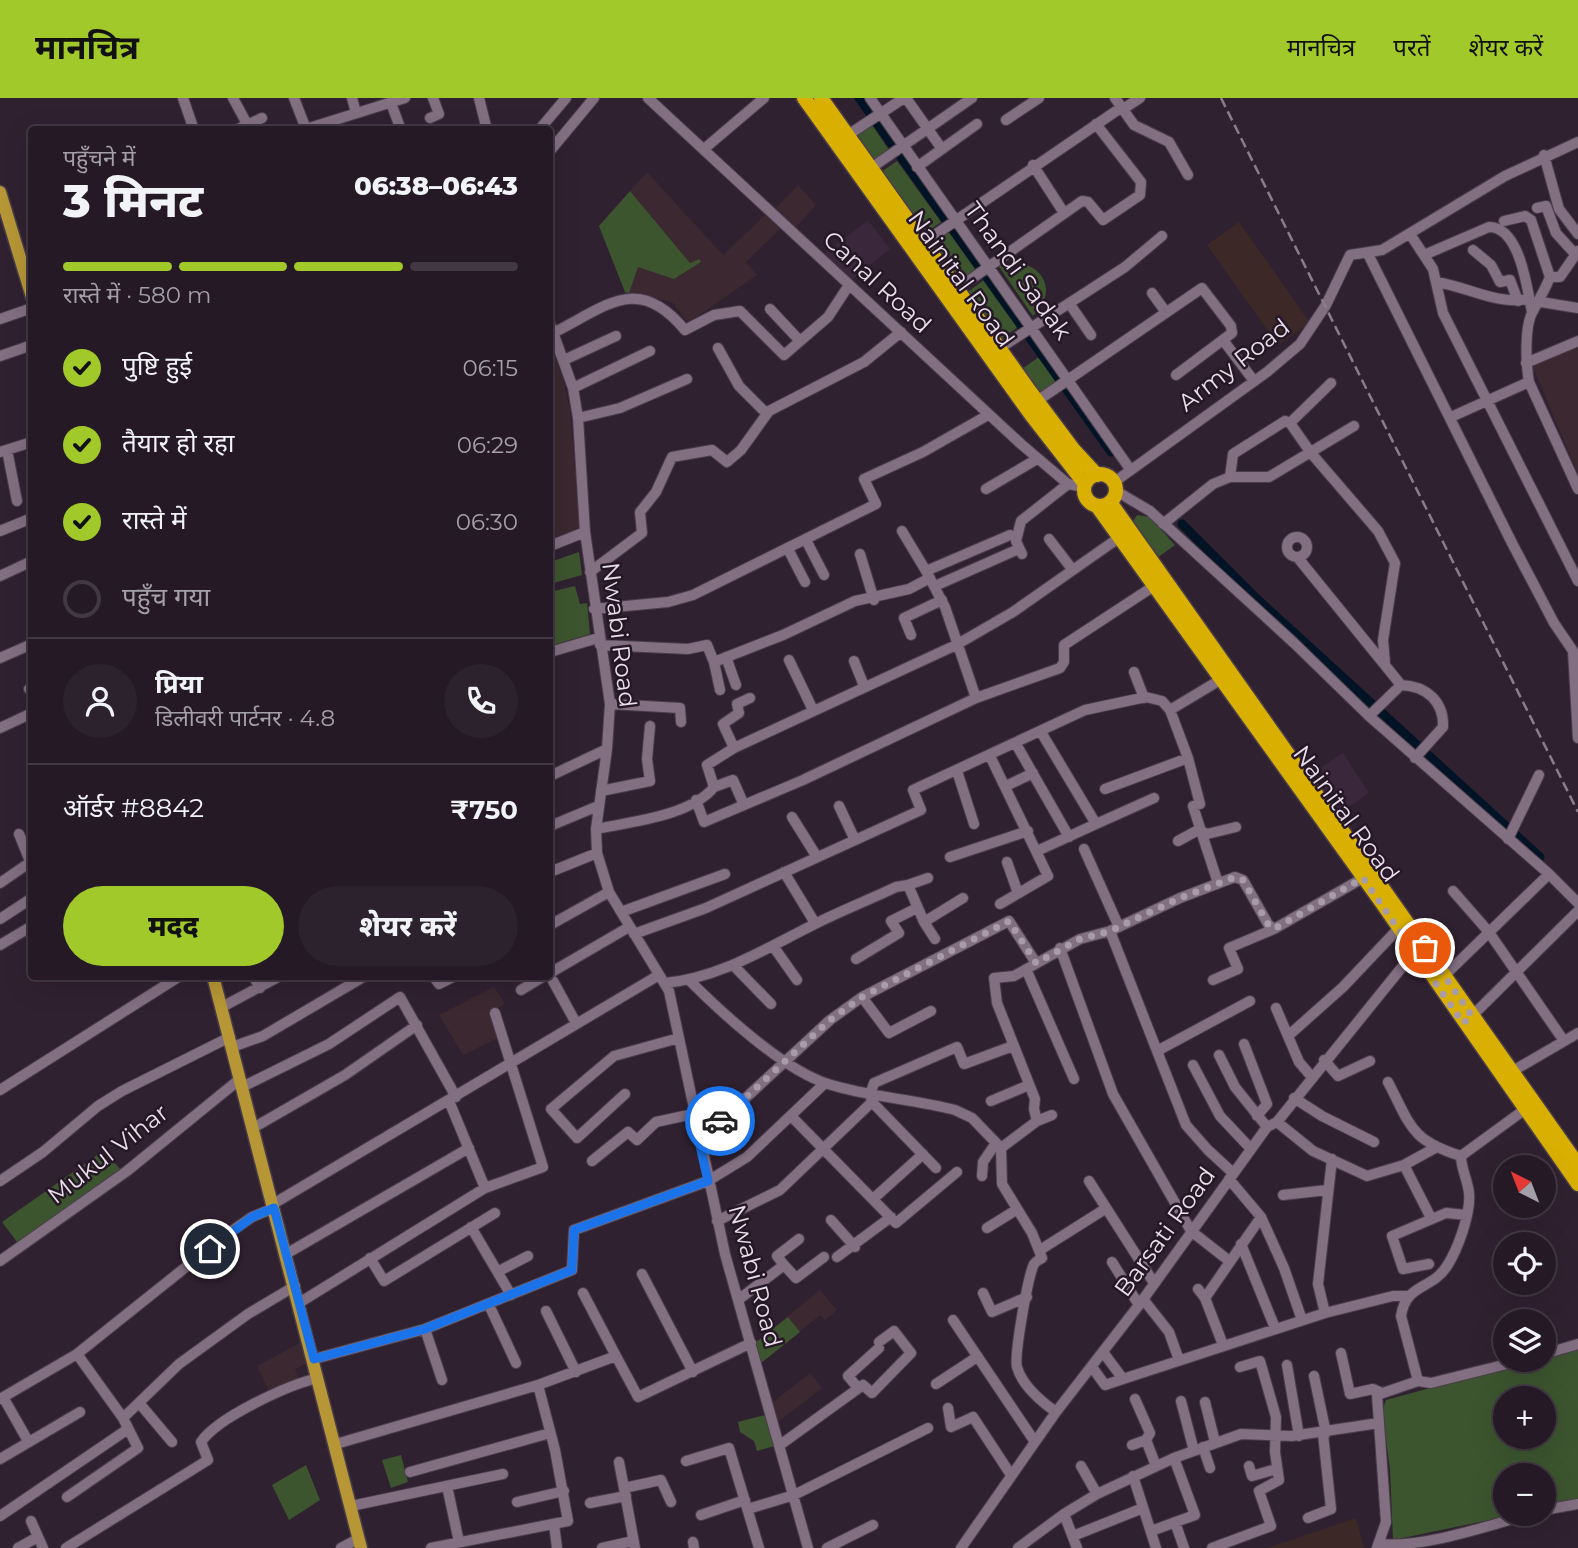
<!DOCTYPE html>
<html lang="hi">
<head>
<meta charset="utf-8">
<style>
  body { margin:0; font-family:Montserrat,"Noto Sans Devanagari",sans-serif; background:#2c222d; color:#f1f3f6; height:100vh; display:flex; flex-direction:column; font-size:26px; white-space:nowrap }
  * { box-sizing:border-box; margin:0 }
  p { font-size:23px; color:#a3a0a7 }
  .icon { flex:none; width:38px; height:38px; fill:none; stroke:currentColor; stroke-width:2; stroke-linecap:round; stroke-linejoin:round }
  .map { position:relative; flex:1; overflow:hidden }
  .details { position:absolute; left:28px; top:28px; width:525px; height:854px; display:flex; flex-direction:column; background:#241925; border-radius:7px; box-shadow:0 7px 28px #0002,0 0 0 2px #413842 }
  .details>* { flex:none }
  .needle { width:46px; rotate:318deg }
  .fabs { position:absolute; left:1493px; top:1057px; display:grid; gap:14px }
  .fabs a { display:grid; place-items:center; width:63px; height:63px; border-radius:50%; background:#241925; box-shadow:0 7px 28px #0002,0 0 0 2px #413842; font-size:35px }
  .pin { position:absolute; display:grid; place-items:center; width:60px; height:60px; color:#fff; margin:-30px; border:4px solid #fff; border-radius:50%; box-shadow:0 2px 7px #0007 }
  .courier { position:absolute; display:grid; place-items:center; width:70px; height:70px; margin:-35px; border:5px solid #1a73e8; border-radius:50%; background:#fff; color:#222; box-shadow:0 2px 9px #0007 }
  .summary em { font-style:normal; font-weight:800 }
  .summary div { display:flex; flex-direction:column-reverse }
  .summary { display:flex; align-items:center; justify-content:space-between; height:119px; padding:0 35px }
  h1 { font-size:46px; font-weight:800; line-height:52px }
  .bar { display:grid; grid-template-columns:repeat(4,1fr); gap:10px 7px; align-content:center; height:84px; padding:0 35px }
  .bar i { height:9px; border-radius:5px; background:#413842 }
  .bar .on { background:#a1c929 }
  .bar p { grid-column:span 4 }
  .line { display:flex; align-items:center; gap:18px; padding:0 35px; border-top:2px solid #413842 }
  .line div { flex:1 }
  .round { display:grid; place-items:center; flex:none; width:74px; height:74px; border-radius:37px; background:#2c222d }
  ol { padding:0 35px; list-style:none }
  li { display:flex; align-items:center; gap:21px; height:77px }
  li p { margin-inline-start:auto }
  li .icon { padding:7px; border-radius:50%; background:#a1c929; color:#111; stroke-width:4 }
  li:last-child { color:#a3a0a7 }
  li i { width:38px; height:38px; border:4px solid #413842; border-radius:50% }
  .cta { display:flex; gap:14px; margin-top:auto; padding:14px 35px }
  .cta a { flex:1; height:80px; border-radius:42px; background:#a1c929; color:#111; font-size:28px; font-weight:800; line-height:80px; text-align:center }
  .cta a+a { background:#2c222d; color:#f1f3f6 }
  header { display:flex; align-items:center; gap:42px; box-sizing:border-box; height:98px; padding:0 35px; background:#a1c929; color:#111 }
  header strong { font-size:33px }
  nav { display:flex; gap:38px; margin-inline-start:auto; font-size:24px }
  .map>svg:first-child { display:block }
  .built { fill:#3b273c }
  .industrial { fill:#3c2927 }
  .education { fill:#3b2830 }
  .green { fill:#3c552f; fill-rule:evenodd }
  .lines { fill:none; stroke-linecap:round; stroke-linejoin:round }
  .canal { stroke:#011324; stroke-width:9 }
  .minor-casing { stroke:#4a3d4a; stroke-width:12 }
  .major-casing { stroke:#4a3d4a; stroke-width:15 }
  .highway-casing { stroke:#4a3d4a; stroke-width:17 }
  .minor { stroke:#826f82; stroke-width:10 }
  .major { stroke:#b69635; stroke-width:12 }
  .highway { stroke:#d9b001; stroke-width:14 }
  .rail { stroke:#8a7d8b; stroke-width:2.5; stroke-dasharray:10 5; stroke-linecap:butt }
  .done { stroke:#a89ca9; stroke-width:7; stroke-dasharray:0 12.6 }
  .route { stroke:#1a73e8; stroke-width:9 }
  .labels { text-anchor:middle; stroke-width:5; stroke-linejoin:round; paint-order:stroke }
  .street-label { font-size:24px; fill:#e9dfea; stroke:#261727 }
</style>
</head>
<body>
<header>
<strong>मानचित्र</strong>
<nav><a>मानचित्र</a><a>परतें</a><a>शेयर करें</a></nav>
</header>
<div class="map">
<svg width="1578" height="1450" viewBox="0 0 1578 1450">
  <rect width="100%" height="100%" fill="#302131"/>
  <path class="built" d="M868,122L890,151L850,183L824,156Z
    M1343,655L1369,695L1340,715L1313,675Z"/>
  <path class="industrial" d="M1239,124L1310,225L1278,247L1207,147Z
    M1356,1420L1364,1450H1268Z"/>
  <path class="education" d="M647,74L723,157L765,117L781,130L746,164L757,177L688,225L672,204L625,194L599,128Z
    M798,87L816,107L796,129L776,110Z
    M550,243L561,272L570,311L580,433L550,444Z
    M1578,247V376L1532,267Z
    M494,889L505,906L492,914L497,940L463,957L439,917Z
    M820,1192L837,1212L825,1222L820,1217L761,1265L755,1245Z
    M302,1244L307,1265L295,1271L299,1282L270,1296L257,1268Z
    M810,1275L822,1290L778,1324L773,1304Z"/>
  <path class="green" d="M872,27L889,52L874,63L857,38Z
    M897,63L941,124L924,136L881,74Z
    M630,93L690,165L699,161L701,164L674,181L638,169L629,195L625,194L599,128Z
    M948,133L977,173L959,186L930,146Z
    M1015,164C1046,168 1057,195 1033,218L998,167Z
    M984,182L1018,229L999,242L965,196Z
    M1039,259L1057,285L1039,298L1020,272Z
    M1137,417L1150,419L1175,447L1157,460L1131,426Z
    M579,454L582,477L550,486V464Z
    M575,488L580,506L587,505L590,536L550,548V494Z
    M103,1053L121,1072L17,1144L2,1124Z
    M788,1219L800,1234L761,1265L755,1245Z
    M1578,1250V1401L1544,1408V1377H1505V1416H1518L1393,1442L1390,1371L1382,1313L1386,1302ZM1505,1300H1544V1339H1505Z
    M765,1317L775,1348L757,1353L754,1343L740,1334L738,1324Z
    M401,1357L408,1384L391,1390L382,1362Z
    M306,1367L320,1402L289,1422L272,1387Z"/>
  <g class="lines">
    <path class="canal" d="M859,0L1111,354
      M1182,426L1256,500L1540,759"/>
    <g class="minor-casing">
      <path id="minor" d="M183,0L194,32
        M233,0L247,26
        M294,0L306,31L405,0
        M352,0L356,15
        M479,0L487,32
        M648,0L1021,346L1068,386L1084,389
        M870,0L1130,371
        M906,0L942,51
        M1115,0L1134,27L1169,44L1188,77
        M391,5L401,32
        M1123,11L1140,0
        M430,20L439,16L433,0
        M1006,22L1039,0
        M236,32L262,20
        M539,32L566,0
        M848,37L904,0
        M704,51L764,0
        M550,53L594,0
        M1544,57L1559,111L1578,136
        M1033,67L1064,115
        M917,69L977,26
        M871,70L972,0
        M1537,110L1546,108L1556,135L1576,157
        M1504,123L1525,118L1531,122L1550,179
        M1410,136L1433,171L1443,215L1578,483
        M923,145L1122,9
        M1473,152L1491,167L1500,184L1510,182L1518,203
        M1578,153L1560,179H1550C1545,192 1539,201 1533,213C1524,228 1526,267 1529,284L1578,391
        M1368,156L1512,445L1554,525L1573,553L1578,640
        M1424,157L1489,129C1520,129 1527,190 1532,214
        M1436,184C1469,189 1495,207 1529,201
        M957,191L1082,103L1088,104L1103,122L1140,97L1141,84L1096,26
        M1152,195L1165,213
        M1541,204L1578,210
        M1069,205L1091,237
        M770,211L800,243
        M0,221L32,210
        M550,226L573,290L578,320L585,434L610,606L607,651L596,731L597,755L609,794L669,893L725,1156L808,1450
        M553,235C607,208 638,175 685,232L714,217L740,213L784,257L828,219L849,187
        M1223,242L1254,283
        M718,250L739,288L767,316
        M1000,250L1125,169L1162,138
        M0,258L32,247
        M564,262L616,238
        M1526,265L1578,243
        M573,290L650,253
        M1037,303L1202,190L1231,228L1232,235L1176,277
        M1451,319L1529,284
        M578,320L620,310L687,281
        M1290,325L1331,285
        M7,352L17,403
        M0,354L32,344
        M1230,379L1233,356L1285,323L1290,325L1311,355L1378,433L1395,465L1383,542L1385,565
        M1113,385L1267,274L1300,246L1326,207L1350,157L1382,152L1505,78L1578,44
        M986,391L1037,361
        M1116,393L1150,413L1294,545L1369,618L1549,776L1578,805
        M1163,426L1213,386L1230,379H1269L1354,328
        M0,433L32,420
        M902,433L926,473
        M1287 449a10 10 0 1 1 20 0a10 10 0 1 1-20 0Z
        M1049,441L1072,471
        M806,442L824,477
        M550,448L585,434
        M788,451L805,484
        M860,456L874,502
        M1022,456L1016,443L1021,423L1068,386
        M1298,460L1401,587L1369,618
        M590,474L642,435L640,414L656,394L672,359L712,352L727,364L741,352L769,313L864,264L901,234
        M0,478L32,463
        M935,488L1014,453
        M594,511L668,504L693,497L876,406L864,381L923,354L988,317
        M911,537L904,520L942,502
        M600,547L688,551L707,547L714,564L783,537L855,503L909,491L930,480
        M550,554L598,540
        M726,559L736,587
        M0,560L32,546
        M789,562L813,612
        M854,563L864,588
        M714,564L720,592
        M1134,574L1144,600
        M1401,587C1426,588 1444,603 1443,629L1415,660
        M29,591L32,590
        M976,600L1060,570L1064,564V547L1154,488
        M610,606L680,610L681,624
        M1170,612L1188,660L1200,706L1193,708L1201,733L1207,736L1236,729
        M0,630L32,615
        M1016,646L1069,739
        M734,650L723,626L739,615L737,606L750,600
        M990,658L1048,778L1000,806
        M957,673L974,726
        M550,678L607,651
        M1006,688L1033,675
        M714,689L733,682L744,707
        M1105,691L1188,660
        M601,693L650,683L647,661L650,628
        M696,702L704,724L803,682L976,600L945,509L926,473L1010,437
        M839,708L855,742
        M792,719L817,759
        M1096,726L1154,700
        M550,728L598,708
        M596,731C630,724 691,718 714,689L707,667L734,650L956,547L1013,514L1120,439
        M1201,733L1218,785
        M19,736L30,763
        M1508,741L1539,677
        M1178,743L1200,731
        M1084,751L1119,829
        M1037,753L1096,726L1041,634
        M950,759L1028,733
        M1007,764L1018,795
        M550,774L597,755
        M784,774L815,825
        M0,785L32,763
        M908,787L928,780
        M1453,793L1488,833L1564,943
        M621,814L725,776
        M0,821L32,800
        M924,824L935,841
        M550,827L609,794
        M1110,833L1186,1027L1208,1052L1233,1075
        M634,836L706,810L921,712L913,692L1085,612L1146,599L1162,603L1170,612L1220,582
        M0,847L32,828
        M773,848L797,882
        M1060,850L1113,996L1191,1133L1228,1162
        M856,861L899,835L891,823L917,810
        M733,867L771,906
        M1026,871L1074,981
        M550,875L629,829
        M253,878L260,890
        M433,878L439,886L455,878
        M1444,878L1549,776
        M1213,882L1238,871L1229,850L1274,831
        M553,883L576,925
        M690,883C723,916 784,972 828,986C869,999 913,1001 955,1012L972,1020L1001,1050L1002,1086L1032,1135L1042,1160C1039,1162 1036,1163 1034,1166C1028,1178 1014,1257 1017,1269C1022,1287 1042,1304 1056,1314
        M665,885C719,880 765,851 813,827C840,813 869,802 896,789L908,787L924,824L963,800
        M521,892L544,878
        M862,899L889,935L931,913
        M222,909L280,878
        M1276,910L1299,964L1311,978
        M1472,918L1578,813
        M1288,938L1343,889L1399,830
        M1244,946L1267,1006L1257,1018
        M232,949L263,938L365,878
        M1157,953L1250,903
        M1219,957L1235,989L1267,1029
        M1324,962L1338,978L1370,963
        M1193,967L1220,1018L1251,1051
        M1511,974L1578,935
        M1388,984C1411,1028 1410,1042 1461,1058
        M242,989L329,946L400,899L456,999
        M0,992L180,878
        M625,996L577,1040L551,1011L614,958L679,940
        M1294,1000L1322,1018L1374,1044
        M449,1003L485,1090
        M991,1003L1029,987
        M791,1018L896,1125L957,1074
        M1037,1023L1034,1011L1035,1001L997,905L994,880L1014,878L1080,841L1110,833L1180,800L1235,779L1243,782L1268,826L1274,831L1363,780
        M1277,1024L1313,1053L1367,1078L1404,1067L1435,1050
        M253,1030L345,977L417,927
        M699,1043L830,922L862,899L1009,823L1036,865
        M1001,1050L1037,1023L1052,1017
        M592,1063L628,1034L637,1042L656,1024L693,1016
        M1404,1067L1431,1120
        M936,1070L872,1004L870,997L874,985L957,949L964,966L1013,948
        M982,1078L983,1064L996,1045
        M0,1083L43,1054L98,1008L122,993L230,939
        M1089,1083L1154,1185
        M1283,1097L1327,1092
        M873,1101L923,1056
        M273,1106L659,877
        M1261,1119L1284,1170L1302,1222
        M831,1122L855,1149
        M717,1123L780,1092L872,1004
        M471,1129L511,1197
        M987,1130L1016,1112
        M1241,1146L1275,1230
        M1040,1152L1105,1111
        M286,1156L469,1050
        M837,1159L891,1119
        M370,1160L384,1183L495,1115
        M0,1163L127,1073L240,981
        M1112,1164L1139,1207
        M1429,1166L1403,1171L1392,1138L1446,1115L1466,1117
        M784,1167L796,1180L824,1159
        M499,1173L528,1158
        M642,1176L693,1274
        M1198,1191L1205,1200L1223,1247
        M583,1195L616,1258
        M983,1195L992,1214L1027,1199
        M1205,1200L1261,1119L1229,1081
        M1143,1201L1169,1234L1179,1262
        M738,1202L784,1167L777,1158L799,1141
        M299,1205L485,1090L543,1069L495,915
        M489,1207L516,1265
        M546,1213L576,1274
        M1325,1215L1318,1186L1332,1061
        M953,1222L1035,1344
        M425,1231L442,1282
        M1103,1254L1123,1281L1325,1215L1393,1198H1407
        M1341,1255L1350,1296L1373,1291L1380,1294
        M1544,1256L1578,1246
        M314,1261L425,1231L572,1172L574,1132L708,1083L747,1059L825,985
        M1287,1267L1299,1338
        M1092,1269L1105,1287L1123,1281
        M1314,1278L1326,1335
        M1418,1283L1431,1285L1523,1262
        M936,1286L977,1259
        M858,1290L848,1278L879,1250
        M3,1299L28,1343
        M0,1301L77,1256L226,1137L252,1119L274,1110
        M1135,1301L1150,1335L1146,1342L1156,1368
        M1181,1303L1194,1353
        M1205,1304L1215,1344
        M140,1306L172,1344
        M948,1310L951,1329L973,1319L1011,1377
        M123,1320L179,1266L248,1216L295,1188
        M336,1346L538,1287L616,1258L638,1299L751,1245
        M780,1347L863,1287L872,1295L911,1255L894,1233L879,1244
        M1132,1347L1146,1342
        M1203,1349L1210,1370
        M0,1361L80,1314
        M686,1363L729,1350L759,1450
        M619,1364L624,1390
        M1081,1368L1097,1396L1174,1360L1241,1336L1292,1338L1379,1325
        M1249,1368L1252,1378L1276,1371
        M410,1374L550,1335
        M1133,1378L1156,1450
        M447,1388L459,1444
        M67,1399L138,1350L123,1320L77,1256
        M517,1404L564,1393
        M590,1405L626,1398
        M351,1408L503,1376
        M748,1411L794,1397L928,1330
        M1544,1412L1578,1406
        M1064,1416L1097,1396
        M701,1417L745,1402
        M0,1418L128,1331
        M1308,1420L1331,1411L1323,1336
        M31,1423L43,1450
        M1175,1424L1184,1450
        M554,1426L557,1450
        M1151,1433L1195,1417L1174,1360
        M1073,1438L1143,1410
        M693,1444L694,1450
        M1380,1446C1424,1450 1487,1428 1530,1416
        M18,1450L38,1439
        M66,1450L208,1362L201,1344C218,1319 288,1287 318,1280
        M341,1450L358,1441
        M431,1450L568,1423L555,1352L538,1287
        M602,1450L633,1443
        M635,1450L624,1390L661,1382L671,1404
        M827,1450L873,1427
        M961,1450L1056,1314L1139,1207L1267,1029L1277,1024L1415,853
        M1018,1450L1064,1416L1077,1450
        M1212,1450L1271,1428L1259,1393L1279,1382L1275,1354L1276,1319L1260,1263L1240,1269
        M1377,1450L1386,1424L1377,1297L1418,1283L1401,1218C1406,1185 1432,1192 1447,1168C1458,1151 1471,1115 1469,1095C1468,1083 1461,1071 1461,1058L1524,1012"/>
    </g>
    <g class="major-casing">
      <path id="major" d="M0,94L32,199
        M213,878L361,1450"/>
    </g>
    <g class="highway-casing">
      <path id="highway" d="M804,0L1032,318L1085,386
        M821,0L1029,292L1073,351L1097,377
        M1084 392a16 16 0 1 1 32 0a16 16 0 1 1-32 0Z
        M1110,404L1578,1067
        M1097,408L1382,805L1578,1086"/>
    </g>
    <use href="#minor" class="minor"/>
    <use href="#major" class="major"/>
    <use href="#highway" class="highway"/>
    <path class="rail" d="M1221,0L1578,714"/>
  </g>
  <g class="lines">
    <path class="done" d="M720,1023L830,922L862,899L1009,823L1036,865L1080,841L1110,833L1180,800L1235,779L1243,782L1268,826L1274,831L1363,780L1463,925L1472,918L1425,850"/>
    <path class="route" d="M210,1151L252,1119L274,1110L314,1261L425,1231L572,1172L574,1132L708,1083L699,1043L720,1023"/>
  </g>
  <g class="labels">
    <g class="street-label">
      <text transform="translate(1018 173) rotate(54)" y="8">Thandi Sadak</text>
      <text transform="translate(961 181) rotate(54)" y="8">Nainital Road</text>
      <text transform="translate(877 184) rotate(43)" y="8">Canal Road</text>
      <text transform="translate(1234 267) rotate(-38)" y="8">Army Road</text>
      <text transform="translate(619 537) rotate(83)" y="8">Nwabi Road</text>
      <text transform="translate(1346 716) rotate(54)" y="8">Nainital Road</text>
      <text transform="translate(108 1056) rotate(-38)" y="8">Mukul Vihar</text>
      <text transform="translate(1165 1134) rotate(-54)" y="8">Barsati Road</text>
      <text transform="translate(755 1178) rotate(75)" y="8">Nwabi Road</text>
    </g>
  </g>
</svg>
<div class="fabs">
<a><svg class="needle" viewBox="-14 -14 28 28"><path d="M0-13l5 13h-10z" fill="#e53935"/><path d="M0 13l5-13h-10z" fill="#a3a0a7"/></svg></a>
<a><svg class="icon" aria-label="locate" viewBox="0 0 24 24"><circle cx="12" cy="12" r="6"/><path d="M12 2v4M12 18v4M2 12h4M18 12h4"/></svg></a>
<a><svg class="icon" aria-label="layers" viewBox="0 0 24 24"><path d="M12 4l9 5-9 5-9-5zM3 14l9 5 9-5"/></svg></a>
<a>+</a>
<a>−</a>
</div>
<div class="pin" style="left:1425px;top:850px;background:#ea580c"><svg class="icon" aria-label="bag" viewBox="0 0 24 24"><path d="M5 8h14l-1 12H6zM9 8a3 3 0 0 1 6 0"/></svg></div>
<div class="pin" style="left:210px;top:1151px;background:#1f2937"><svg class="icon" aria-label="home" viewBox="0 0 24 24"><path d="M3 11l9-7 9 7M6 9v11h12V9"/></svg></div>
<div class="courier" style="left:720px;top:1023px"><svg class="icon" aria-label="car" viewBox="0 0 24 24"><path d="M5 17H2v-5l4-1 3-4h7l3 4 3 1v5h-3M9 17h6M6 11h13"/><circle cx="7" cy="17" r="2"/><circle cx="17" cy="17" r="2"/></svg></div>
<section class="details">
<div class="summary"><div><h1>3 मिनट</h1><p>पहुँचने में</p></div><em>06:38–06:43</em></div>
<div class="bar"><i class="on"></i><i class="on"></i><i class="on"></i><i></i><p>रास्ते में · 580 m</p></div>
<ol>
<li><svg class="icon" aria-label="check" viewBox="0 0 24 24"><path d="M5 12l5 5 9-10"/></svg>पुष्टि हुई<p>06:15</p></li>
<li><svg class="icon" aria-label="check" viewBox="0 0 24 24"><path d="M5 12l5 5 9-10"/></svg>तैयार हो रहा<p>06:29</p></li>
<li><svg class="icon" aria-label="check" viewBox="0 0 24 24"><path d="M5 12l5 5 9-10"/></svg>रास्ते में<p>06:30</p></li>
<li><i></i>पहुँच गया</li>
</ol>
<div class="line" style="height:126px"><a class="round"><svg class="icon" aria-label="person" viewBox="0 0 24 24"><circle cx="12" cy="8" r="4"/><path d="M4 21q1-7 8-7t8 7"/></svg></a><div><b>प्रिया</b><p>डिलीवरी पार्टनर · 4.8</p></div><a class="round"><svg class="icon" aria-label="phone" viewBox="0 0 24 24"><path d="M5 4h4l2 5-3 2q2 4 5 5l2-3 5 2v4C11 20 4 13 5 4z"/></svg></a></div>
<div class="line" style="height:91px"><div>ऑर्डर #8842</div><b>₹750</b></div>
<div class="cta"><a>मदद</a><a>शेयर करें</a></div>
</section>
</div>
</body>
</html>
